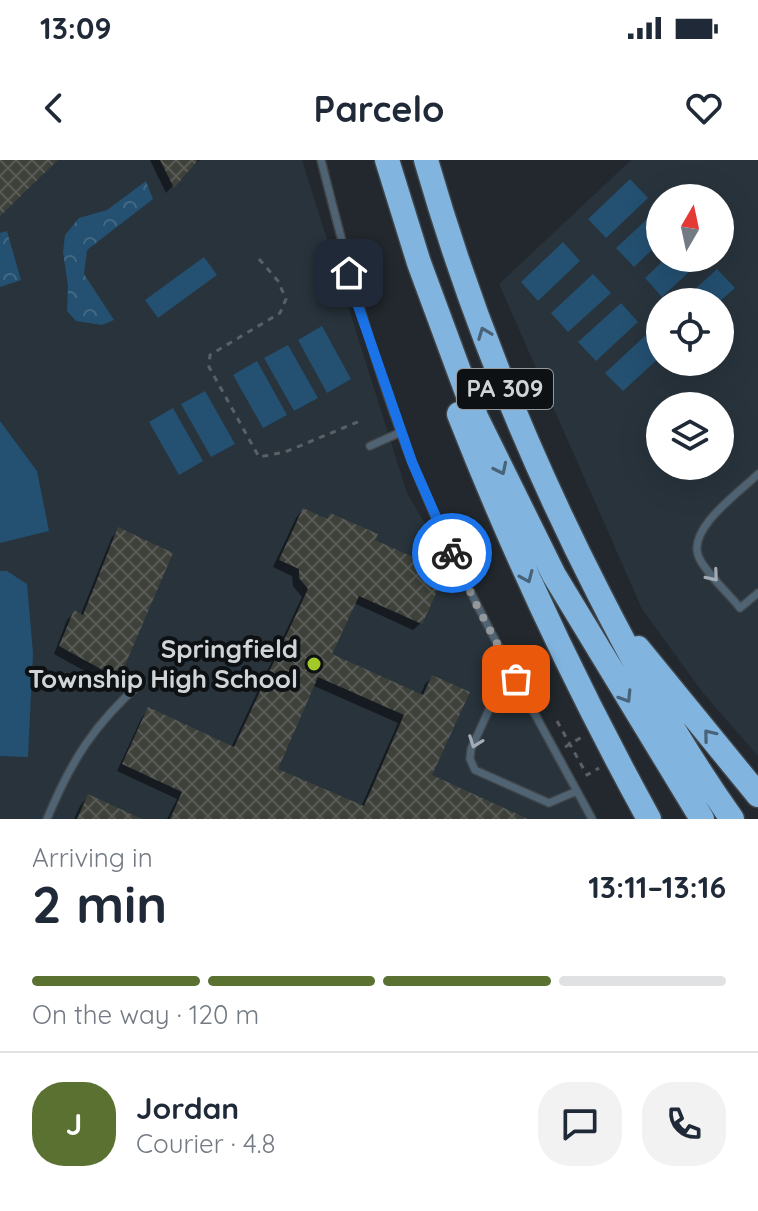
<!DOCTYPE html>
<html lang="en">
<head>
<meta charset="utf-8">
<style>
  body { margin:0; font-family:Quicksand,sans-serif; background:#f2f2f3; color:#1f2937; height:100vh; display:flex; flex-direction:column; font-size:30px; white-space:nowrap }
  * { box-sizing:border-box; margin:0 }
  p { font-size:26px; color:#747a83 }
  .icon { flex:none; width:44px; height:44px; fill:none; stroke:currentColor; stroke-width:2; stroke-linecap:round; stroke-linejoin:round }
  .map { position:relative; height:659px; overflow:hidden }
  .sheet { display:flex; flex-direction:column; background:#fff; flex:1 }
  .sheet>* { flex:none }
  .needle { width:52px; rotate:9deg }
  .tools { position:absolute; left:646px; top:24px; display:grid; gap:16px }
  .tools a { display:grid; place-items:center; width:88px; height:88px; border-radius:50%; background:#fff; box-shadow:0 8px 32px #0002; font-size:40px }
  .pin { position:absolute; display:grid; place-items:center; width:68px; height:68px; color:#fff; margin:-34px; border-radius:16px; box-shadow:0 4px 12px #0006 }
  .courier { position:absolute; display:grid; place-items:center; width:80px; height:80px; margin:-40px; border:6px solid #1a73e8; border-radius:50%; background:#fff; color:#222; box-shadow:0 2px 10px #0007 }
  .head em { font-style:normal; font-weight:800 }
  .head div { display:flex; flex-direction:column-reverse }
  .head { display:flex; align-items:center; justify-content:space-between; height:136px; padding:0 32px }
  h1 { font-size:52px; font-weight:800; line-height:60px }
  .bar { display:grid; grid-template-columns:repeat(4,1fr); gap:12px 8px; align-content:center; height:96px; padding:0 32px }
  .bar i { height:10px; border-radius:6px; background:#e0e1e3 }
  .bar .current { background:#5a7131 }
  .bar p { grid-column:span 4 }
  .line { display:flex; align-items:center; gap:20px; padding:0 32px; border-top:2px solid #e0e1e3 }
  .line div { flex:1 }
  .round { display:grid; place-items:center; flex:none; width:84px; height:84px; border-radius:32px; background:#f2f2f3 }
  .status { display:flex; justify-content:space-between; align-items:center; height:56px; padding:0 40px; background:#fff; direction:ltr }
  .status svg { height:22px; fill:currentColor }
  header { display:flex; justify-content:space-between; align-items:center; height:104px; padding:0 32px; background:#fff; font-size:36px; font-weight:800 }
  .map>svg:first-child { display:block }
  .built { fill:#28333c; fill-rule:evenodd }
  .park { fill:url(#park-crowns) }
  .pitch { fill:#245071 }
  .shadow { fill:#0007; fill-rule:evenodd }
  .building { fill:url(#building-cross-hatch); fill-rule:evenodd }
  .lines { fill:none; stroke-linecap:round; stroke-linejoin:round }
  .lane-casing { stroke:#3e4448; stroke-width:10 }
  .highway-casing { stroke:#3e4448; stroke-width:27 }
  .path { stroke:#5b6065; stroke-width:3; stroke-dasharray:6 6; stroke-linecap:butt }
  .lane { stroke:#4f6373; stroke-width:7 }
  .highway { stroke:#81b4de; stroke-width:24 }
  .oneway { stroke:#486278 }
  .oneway2 { stroke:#a3acb4 }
  .done { stroke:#93989c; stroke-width:8; stroke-dasharray:0 14.4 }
  .route { stroke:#1a73e8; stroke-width:10 }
  .poi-dot { fill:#a1c92a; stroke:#0e1113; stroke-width:3 }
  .labels { text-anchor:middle; stroke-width:8; stroke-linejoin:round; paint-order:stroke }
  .shield { fill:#0e1113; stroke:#969a9c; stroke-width:2 }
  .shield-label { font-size:24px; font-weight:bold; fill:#d0d4d7 }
  .poi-label { font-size:26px; font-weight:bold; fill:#d0d4d7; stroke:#0e1113; text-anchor:end }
</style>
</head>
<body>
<div class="status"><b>13:09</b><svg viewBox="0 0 49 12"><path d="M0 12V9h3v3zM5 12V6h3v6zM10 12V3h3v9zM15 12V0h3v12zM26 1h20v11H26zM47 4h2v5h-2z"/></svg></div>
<header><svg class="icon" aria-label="back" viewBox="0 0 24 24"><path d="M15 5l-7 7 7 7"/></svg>Parcelo<svg class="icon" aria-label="heart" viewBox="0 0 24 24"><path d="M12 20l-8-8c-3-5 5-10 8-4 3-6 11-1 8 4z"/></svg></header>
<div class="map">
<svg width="758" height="659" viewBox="0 0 758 659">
  <defs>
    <pattern id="park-crowns" width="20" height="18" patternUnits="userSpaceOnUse" patternTransform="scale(2)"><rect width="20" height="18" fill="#245071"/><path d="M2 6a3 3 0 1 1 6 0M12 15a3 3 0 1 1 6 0" fill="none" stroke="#436884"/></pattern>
    <pattern id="building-cross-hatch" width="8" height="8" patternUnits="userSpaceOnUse" patternTransform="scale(2)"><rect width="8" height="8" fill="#3e413a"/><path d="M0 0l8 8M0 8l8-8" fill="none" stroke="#595c56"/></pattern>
  </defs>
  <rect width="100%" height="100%" fill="#22282d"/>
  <path class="built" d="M0,0H302L407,333L598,659H0Z
    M631,0H758V596L703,533L642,449L499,124ZM660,38H720V98H660ZM660,142H720V202H660ZM660,246H720V306H660Z"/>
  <path class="park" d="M146,21L153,39L87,90L84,114L114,160L102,165L76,161L67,151L68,126L63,92L65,75L79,58L107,50Z
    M7,71L21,120L0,127V73Z"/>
  <path class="pitch" d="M630,19L648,38L606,78L588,59Z
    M658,49L660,82L634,107L616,88Z
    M563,82L580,101L538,141L521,122Z
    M204,97L217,115L158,158L145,140Z
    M666,98H704L662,137L645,118Z
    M717,109L735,128L719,142H681Z
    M593,114L611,133L568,172L551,153Z
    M621,143L638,162L596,201L578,182Z
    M322,166L351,219L327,233L298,180Z
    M648,173L660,186V197L623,231L605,213Z
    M288,185L318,238L294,251L264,198Z
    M257,201L287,255L263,268L233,215Z
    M205,231L235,284L211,297L181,244Z
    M173,248L203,301L179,315L149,262Z
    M0,261L37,311L49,371L0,383Z
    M0,411H7L27,424L33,493L28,597L0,596Z"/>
  <path class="shadow" d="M150,0H200L191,6L166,33Z
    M303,350L325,360L330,355L372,381L421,463L413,470L354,443L330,495L420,536L425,524L432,517L429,616L522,659H167L177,639L117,611L142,557L149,550L231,588L302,437L293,426L292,416L273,407L296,358ZM312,525L398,563L361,647L275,610Z
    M119,370L117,518L110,525L54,494L67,460L74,453L80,456L112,377Z
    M88,637L137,659H74L81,644Z"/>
  <path class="building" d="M0,0H58L0,56Z
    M160,0H198L174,28Z
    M303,348L327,359L330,353L378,374L375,380L446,412L422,464L359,436L332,494L423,535L432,515L470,532L432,615L528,659H170L182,632L122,604L148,547L234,587L308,429L299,418V409L279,400ZM318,517L404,555L364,646L278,609Z
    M118,367L173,393L119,519L59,486L74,450L83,455Z
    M88,634L142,659H77Z"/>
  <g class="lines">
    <g class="lane-casing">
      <path id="lane" d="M321,0C347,102 373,204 412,302C461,426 529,542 592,659
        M370,286L401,272
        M758,314C740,332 689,367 698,395C702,409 730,435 740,448L758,433
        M516,519L498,530L471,589L470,599L475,610L549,643L577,631
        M47,659C71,601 94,564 142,522"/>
    </g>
    <g class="highway-casing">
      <path id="highway" d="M387,0L419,103L476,257L554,415L702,659
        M426,0C469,150 528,295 599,434C639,513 681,587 732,659
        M459,254C514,394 577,528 649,659
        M638,488L758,635"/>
    </g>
    <path class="path" d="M259,99L278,121L286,139L280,153L210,195L209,207L259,297L285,292L360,261
      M557,561L587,615L599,608
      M565,587L582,577"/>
    <use href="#lane" class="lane"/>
    <use href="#highway" class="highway"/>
  </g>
  <defs><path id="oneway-chevron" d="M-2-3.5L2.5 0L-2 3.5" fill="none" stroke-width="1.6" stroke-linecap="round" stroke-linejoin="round" transform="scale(2)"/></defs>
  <g class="oneway">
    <use href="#oneway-chevron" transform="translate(484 173) rotate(-111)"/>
    <use href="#oneway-chevron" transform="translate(501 309) rotate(64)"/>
    <use href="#oneway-chevron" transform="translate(527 417) rotate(67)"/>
    <use href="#oneway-chevron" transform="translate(626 537) rotate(58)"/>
    <use href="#oneway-chevron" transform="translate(709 575) rotate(-129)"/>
  </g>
  <g class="oneway2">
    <use href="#oneway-chevron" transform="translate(713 416) rotate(50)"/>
    <use href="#oneway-chevron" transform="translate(475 582) rotate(110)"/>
  </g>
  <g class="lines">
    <path class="done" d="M452,393L477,446L516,519"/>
    <path class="route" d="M349,113L356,140L412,302L452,393"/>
  </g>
  <circle class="poi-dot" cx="314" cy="504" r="8"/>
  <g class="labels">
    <rect class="shield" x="457" y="209" width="96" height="40" rx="6"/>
    <g class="shield-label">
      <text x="505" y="237">PA 309</text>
    </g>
    <g class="poi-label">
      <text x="298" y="498">Springfield<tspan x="298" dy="30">Township High School</tspan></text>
    </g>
  </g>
</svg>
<div class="tools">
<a><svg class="needle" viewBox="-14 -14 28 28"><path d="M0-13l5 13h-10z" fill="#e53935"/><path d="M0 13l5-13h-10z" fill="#747a83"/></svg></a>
<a><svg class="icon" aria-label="locate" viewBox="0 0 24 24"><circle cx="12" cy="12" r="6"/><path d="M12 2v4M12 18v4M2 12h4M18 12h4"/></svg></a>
<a><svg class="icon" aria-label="layers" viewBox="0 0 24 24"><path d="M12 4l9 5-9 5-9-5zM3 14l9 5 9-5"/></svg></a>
</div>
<div class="pin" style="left:516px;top:519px;background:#ea580c"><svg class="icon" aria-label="bag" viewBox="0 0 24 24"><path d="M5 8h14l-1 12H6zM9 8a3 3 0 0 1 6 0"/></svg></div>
<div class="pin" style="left:349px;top:113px;background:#1f2937"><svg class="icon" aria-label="home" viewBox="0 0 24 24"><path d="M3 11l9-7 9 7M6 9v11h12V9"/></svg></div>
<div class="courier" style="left:452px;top:393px"><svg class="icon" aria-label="bike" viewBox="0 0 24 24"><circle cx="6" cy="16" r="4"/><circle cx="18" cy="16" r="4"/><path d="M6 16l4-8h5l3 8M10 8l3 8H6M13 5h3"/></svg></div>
</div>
<section class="sheet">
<div class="head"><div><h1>2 min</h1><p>Arriving in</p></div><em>13:11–13:16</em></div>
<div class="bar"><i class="current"></i><i class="current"></i><i class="current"></i><i></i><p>On the way · 120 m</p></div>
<div class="line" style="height:144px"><b class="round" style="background:#5a7131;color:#fff">J</b><div><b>Jordan</b><p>Courier · 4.8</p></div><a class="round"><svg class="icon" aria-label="chat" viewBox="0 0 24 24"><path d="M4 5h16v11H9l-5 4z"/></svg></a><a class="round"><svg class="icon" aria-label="phone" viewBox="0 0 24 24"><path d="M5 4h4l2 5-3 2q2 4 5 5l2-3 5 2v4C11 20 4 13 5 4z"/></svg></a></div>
</section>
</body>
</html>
